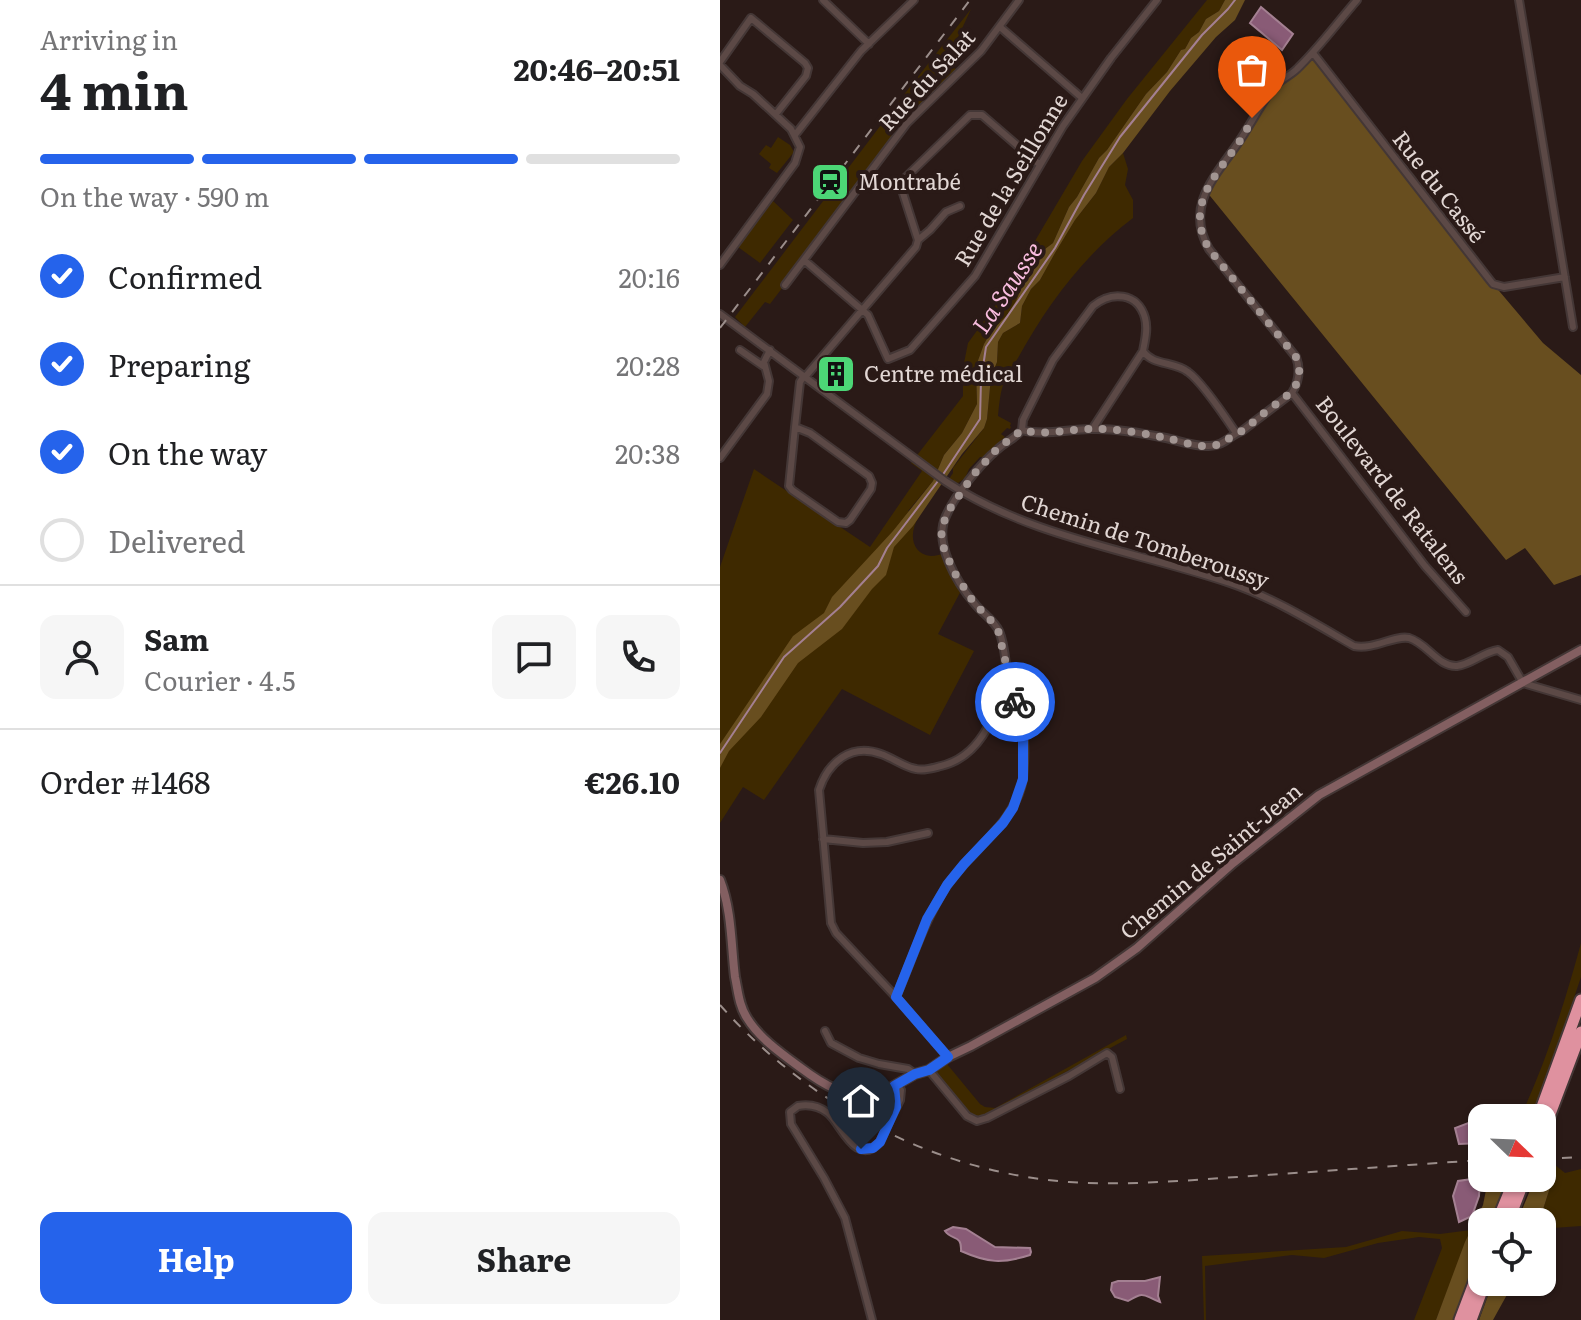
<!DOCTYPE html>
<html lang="en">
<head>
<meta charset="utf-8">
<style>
  body { margin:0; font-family:Literata,serif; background:#f6f6f6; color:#202124; height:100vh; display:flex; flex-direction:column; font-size:30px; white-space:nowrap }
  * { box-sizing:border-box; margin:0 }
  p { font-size:26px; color:#757577 }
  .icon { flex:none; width:44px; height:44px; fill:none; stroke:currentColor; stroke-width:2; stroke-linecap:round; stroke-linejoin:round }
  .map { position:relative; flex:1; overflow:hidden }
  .side { display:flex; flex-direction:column; background:#fff; width:720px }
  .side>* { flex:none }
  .needle { width:52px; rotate:113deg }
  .fabs { position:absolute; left:748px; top:1104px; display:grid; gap:16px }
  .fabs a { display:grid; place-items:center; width:88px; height:88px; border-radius:16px; background:#fff; box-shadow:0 2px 6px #0004; font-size:40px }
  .pin { position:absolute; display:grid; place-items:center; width:68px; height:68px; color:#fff; margin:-82px -34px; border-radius:50% 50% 50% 0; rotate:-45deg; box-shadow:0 0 8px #0007 }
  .pin .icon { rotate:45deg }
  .courier { position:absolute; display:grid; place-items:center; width:80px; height:80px; margin:-40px; border:6px solid #2563eb; border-radius:50%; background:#fff; color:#222; box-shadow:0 2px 10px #0007 }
  .overview em { font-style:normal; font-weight:700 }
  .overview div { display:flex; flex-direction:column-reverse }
  .overview { display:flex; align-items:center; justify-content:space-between; height:136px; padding:0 40px }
  h1 { font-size:52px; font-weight:700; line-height:60px }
  .bar { display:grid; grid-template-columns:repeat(4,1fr); gap:12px 8px; align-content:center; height:96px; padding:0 40px }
  .bar i { height:10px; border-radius:6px; background:#e0e0e0 }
  .bar .selected { background:#2563eb }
  .bar p { grid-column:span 4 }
  .line { display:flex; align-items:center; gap:20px; padding:0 40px; border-top:2px solid #e0e0e0 }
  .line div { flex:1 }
  .round { display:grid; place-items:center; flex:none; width:84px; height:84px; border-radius:16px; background:#f6f6f6 }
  ol { padding:0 40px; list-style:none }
  li { display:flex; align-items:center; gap:24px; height:88px }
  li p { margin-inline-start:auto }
  li .icon { padding:8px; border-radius:50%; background:#2563eb; color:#fff; stroke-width:4 }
  li:last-child { color:#757577 }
  li i { width:44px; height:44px; border:4px solid #e0e0e0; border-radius:50% }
  .action { display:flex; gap:16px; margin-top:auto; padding:16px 40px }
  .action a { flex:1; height:92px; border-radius:16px; background:#2563eb; color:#fff; font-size:32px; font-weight:700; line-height:92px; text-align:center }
  .action a+a { background:#f6f6f6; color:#202124 }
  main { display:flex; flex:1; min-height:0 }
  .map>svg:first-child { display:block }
  .green { fill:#3e2900 }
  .forest { fill:#684e1f }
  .water { fill:#895b76; stroke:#a48092; stroke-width:2 }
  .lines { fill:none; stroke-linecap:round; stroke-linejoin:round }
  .stream { stroke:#a48092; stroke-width:2 }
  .street-casing { stroke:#443736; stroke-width:10 }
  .secondary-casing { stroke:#443736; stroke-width:12 }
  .highway-casing { stroke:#443736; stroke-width:15 }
  .street { stroke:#5c4946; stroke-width:6 }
  .secondary { stroke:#835f61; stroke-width:8 }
  .highway { stroke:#df919f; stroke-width:11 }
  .rail { stroke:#9b8e8b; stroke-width:2; stroke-dasharray:10 10; stroke-linecap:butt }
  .street-bridge-casing { stroke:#443736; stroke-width:10; stroke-linecap:butt }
  .street-bridge { stroke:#5c4946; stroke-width:6 }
  .done { stroke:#a29592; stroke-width:8; stroke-dasharray:0 14.4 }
  .route { stroke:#2563eb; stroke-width:10 }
  .labels { text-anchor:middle; stroke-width:8; stroke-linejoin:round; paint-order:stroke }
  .street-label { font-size:22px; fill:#e2d7d4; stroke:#2a1a17 }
  .poi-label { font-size:22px; fill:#e2d7d4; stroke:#2a1a17; text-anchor:start }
  .water-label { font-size:24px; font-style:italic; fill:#f8bcde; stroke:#2a1a17 }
</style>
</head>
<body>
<main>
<section class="side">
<div class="overview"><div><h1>4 min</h1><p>Arriving in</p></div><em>20:46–20:51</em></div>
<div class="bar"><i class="selected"></i><i class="selected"></i><i class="selected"></i><i></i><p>On the way · 590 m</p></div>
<ol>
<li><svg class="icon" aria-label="check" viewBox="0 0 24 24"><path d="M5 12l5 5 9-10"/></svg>Confirmed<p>20:16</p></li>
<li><svg class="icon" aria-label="check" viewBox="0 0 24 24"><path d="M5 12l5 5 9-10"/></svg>Preparing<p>20:28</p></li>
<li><svg class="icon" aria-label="check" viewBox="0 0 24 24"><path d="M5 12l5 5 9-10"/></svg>On the way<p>20:38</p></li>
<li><i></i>Delivered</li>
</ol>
<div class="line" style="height:144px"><a class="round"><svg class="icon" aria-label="person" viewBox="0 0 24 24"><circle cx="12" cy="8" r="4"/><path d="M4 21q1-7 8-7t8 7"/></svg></a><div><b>Sam</b><p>Courier · 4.5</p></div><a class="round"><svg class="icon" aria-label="chat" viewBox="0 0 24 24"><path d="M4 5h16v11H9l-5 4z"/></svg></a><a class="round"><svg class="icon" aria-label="phone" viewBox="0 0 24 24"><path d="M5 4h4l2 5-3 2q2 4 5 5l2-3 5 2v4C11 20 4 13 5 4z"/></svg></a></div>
<div class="line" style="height:104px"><div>Order #1468</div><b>€26.10</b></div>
<div class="action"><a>Help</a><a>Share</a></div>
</section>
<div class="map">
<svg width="861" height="1320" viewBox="0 0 861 1320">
  <rect width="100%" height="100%" fill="#2a1a17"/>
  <path class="green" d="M487,0H505L499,11L486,19L479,32L471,38L465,49L461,50L447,72L426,94L387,150L379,158L357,197L349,207L333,243L325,249L311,275L304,282L296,301L287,315L271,332L264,344L256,366L257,404L242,433L224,455L213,481L188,511L199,517C189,531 190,554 211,556C216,556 221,554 225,554L243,587L218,634L254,651L210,735L122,689L44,800L23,787L0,823V567L34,469L150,547L202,471L191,463L243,396V368L248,343L285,292L362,161L407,99Z
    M251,9L227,61L239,72L195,114L50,304L45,302L25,327L15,317L186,92Z
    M58,137L70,145L74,152L57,173L49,168L51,164L39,154L46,145L51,148Z
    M403,153L408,169L405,185L413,200V218C365,254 327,305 298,358C293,366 286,376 283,385C280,394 279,406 278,416L291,423L290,426L291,427L290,429L287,428L281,434L285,437L263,457H260L249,469L245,478L238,483L229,479L233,473V468L264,428L267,419L271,377L277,362L278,342L283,333L300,323L302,306L311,289L320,280L335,253L355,220L376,193L389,167Z
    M53,201L73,220L40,263L18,247Z
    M861,943V977L828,1075L810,1118H800C826,1062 845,1002 861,943Z
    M406,1035L407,1039L262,1117C243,1117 229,1091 217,1077C216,1069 220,1067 227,1064L260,1104L265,1107L275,1108Z
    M835,1165L845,1173L861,1169V1226L833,1228L822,1238V1222H819L833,1178L830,1171Z
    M751,1230L716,1320H694L722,1248L720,1239L699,1237L658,1243L604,1258L572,1255L485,1266L486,1320H484L482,1256L626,1247L682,1231L720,1234Z"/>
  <path class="forest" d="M505,0H525L515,20L496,37L450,91L403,153L389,167L376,193L355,220L335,253L320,280L311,289L302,306L300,323L283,333L278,342L277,362L271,377L267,419L264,428L242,454L193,526L174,547L166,575L152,589L122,629L78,663L41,717L9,751L0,768V744L73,636L104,613L112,597L173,531L213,481L224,455L242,433L257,404L256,366L264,344L271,332L287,315L296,301L304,282L311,275L325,249L333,243L349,207L357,197L379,158L387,150L426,94L447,72L461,50L465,49L471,38L479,32L486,19L499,11Z
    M593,53L769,279L823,343L861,375V575L834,585L805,548L786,560L486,191L555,84Z
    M825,1169L830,1171L833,1178L819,1222H797L815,1178H822V1170Z
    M771,1178H787L771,1222H762V1246L733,1320H716L745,1242L763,1205L766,1190Z
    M773,1282H794L773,1320H759Z"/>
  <path class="water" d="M541,7L573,34L562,50L530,23Z
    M788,1113L786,1118H762V1143L739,1144L735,1128L767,1116Z
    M760,1178L759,1196L752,1216L739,1222L733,1196L738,1181Z
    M233,1227L246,1229L275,1247L310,1248L311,1252L310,1255C282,1264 268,1263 241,1251C242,1234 232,1241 225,1231Z
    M440,1277L438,1296L440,1302C423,1296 426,1290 408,1301L395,1297L391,1290L392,1283L398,1281H425Z"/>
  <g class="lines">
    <path class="stream" d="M222,476L260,419L261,380L266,347L335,248L364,195L400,137L482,35L508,9L515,0
      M0,753L64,657L120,607L158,566L167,548L218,481"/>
    <g class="street-casing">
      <path id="street" d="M103,0L149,44
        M637,0C617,23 599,48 577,69C570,76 559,80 553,88C543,101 536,115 527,129C505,168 461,200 489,249L576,357C581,370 579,381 572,393L705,566L746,612
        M799,0L853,327
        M280,27L362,98
        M593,53L769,279L773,284L784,287L845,277
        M0,62L31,18L85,63L88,68L86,76L56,114
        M0,65L20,86L33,94L71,129L80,147L75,163L0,265
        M75,135L141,51L194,0
        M198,240L210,230L226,212L240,206
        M84,260L148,315L168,359L190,350L255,276L343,126L391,58L437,0
        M65,285L187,123L261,51L299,0
        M0,314L225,481C311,538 413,550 510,583C554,598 594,623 634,646C654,650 674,635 689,638C707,643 718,667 737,666C752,664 763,652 778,650L788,657L803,683L861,700
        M20,350L43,366
        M85,377L196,247L198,240L182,190V183L185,178L250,115H262L320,165
        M75,427L69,486L72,490L118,522L126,523L130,520L151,489L152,483L149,476L90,433L75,427L80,382L84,376
        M373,428L423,351
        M302,430L303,420L333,360L373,306C391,291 418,292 425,318C428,329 425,340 423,351C433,366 454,361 468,372C481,381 506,418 516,433
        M302,430C323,436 348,429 371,429C395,428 422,433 446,438C460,441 475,447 489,446C504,446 510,435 522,431L572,393
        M0,458L47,394L49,381L44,362L50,350
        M103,839L143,843L167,842L208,833
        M176,997C192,960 204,921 226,887C250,850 295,825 303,779C304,767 305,743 303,731C300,715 293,700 289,684C285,667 286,647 279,631C274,620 262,613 255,604C237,583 213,543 226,516C235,495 260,464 278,449C286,442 295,438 302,430
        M105,1031L111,1043L139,1058L159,1064L188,1069L195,1074
        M228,1057L176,997L116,933L111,923L99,790C108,762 131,743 161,754C173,758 184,767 196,769C204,771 213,768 221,766C259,757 273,720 284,687L289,684
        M209,1070L247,1116L257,1121L267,1118L349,1076L387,1053L392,1057L400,1089
        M169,1122L180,1100L181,1090L176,1085
        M152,1320L125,1218L104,1178L71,1124L70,1112L78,1106C89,1104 99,1106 108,1113C122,1125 136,1168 160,1142"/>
    </g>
    <g class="secondary-casing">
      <path id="secondary" d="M0,880C12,911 11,945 15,977C18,991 19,1006 27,1018C39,1038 62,1054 81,1068C105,1086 123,1096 153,1096
        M151,1096L172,1087L195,1074L209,1070L228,1057L251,1046L375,978L417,948L513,863L599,795L861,650"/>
    </g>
    <g class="highway-casing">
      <path id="highway" d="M818,1118L861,1000
        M822,1135L861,1032
        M777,1222L795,1178
        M788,1222L805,1178
        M740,1320L762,1262
        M751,1320L765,1282"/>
    </g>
    <use href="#street" class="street"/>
    <use href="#secondary" class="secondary"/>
    <use href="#highway" class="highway"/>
    <path class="rail" d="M0,328L250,0
      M0,1005C89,1105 214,1172 349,1182C410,1186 471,1180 531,1176C608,1171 685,1165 762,1160
      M822,1159L861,1157"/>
    <g class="street-bridge-casing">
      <path id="street-bridge" d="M160,1142L169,1122"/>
    </g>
    <use href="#street-bridge" class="street-bridge"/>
  </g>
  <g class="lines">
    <path class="done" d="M295,702L278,630L269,618L254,603L234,572L224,549L221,531L227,513L254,474L277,449L302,430C323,436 348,429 371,429C395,428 422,433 446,438C460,441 475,447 489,446C504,446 510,435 522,431C531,424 539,417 548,410C568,395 587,385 576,357L489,249C458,194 515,163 532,118"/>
    <path class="route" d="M141,1149L153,1148L160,1142L176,1107L174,1086L195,1074L209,1070L228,1057L176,997L207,919L227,885L244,864L283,823L293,808L303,779V733L295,702"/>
  </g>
  <defs>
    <g id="station-square" transform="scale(2)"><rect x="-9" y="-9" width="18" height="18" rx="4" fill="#4cd676" stroke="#2a1a17"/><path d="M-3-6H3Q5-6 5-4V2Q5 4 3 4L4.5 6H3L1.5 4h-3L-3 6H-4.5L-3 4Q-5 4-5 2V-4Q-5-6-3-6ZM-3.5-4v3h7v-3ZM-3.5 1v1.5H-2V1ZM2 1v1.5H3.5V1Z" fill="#111"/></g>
    <g id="building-square" transform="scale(2)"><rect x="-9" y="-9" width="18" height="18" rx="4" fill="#4cd676" stroke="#2a1a17"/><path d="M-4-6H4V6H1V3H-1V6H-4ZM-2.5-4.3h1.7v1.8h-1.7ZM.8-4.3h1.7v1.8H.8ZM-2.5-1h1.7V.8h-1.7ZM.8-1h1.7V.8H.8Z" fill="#111"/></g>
  </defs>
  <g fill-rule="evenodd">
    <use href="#station-square" x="110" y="182"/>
    <use href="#building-square" x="116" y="374"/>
  </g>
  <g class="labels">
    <g class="street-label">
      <text transform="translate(207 80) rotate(-47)" y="8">Rue du Salat</text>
      <text transform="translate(291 180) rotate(-59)" y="8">Rue de la Seillonne</text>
      <text transform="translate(719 187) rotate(52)" y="8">Rue du Cassé</text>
      <text transform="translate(672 490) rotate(52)" y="8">Boulevard de Ratalens</text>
      <text transform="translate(425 541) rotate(18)" y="8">Chemin de Tomberoussy</text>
      <text transform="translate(491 861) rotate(-40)" y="8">Chemin de Saint-Jean</text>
    </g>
    <g class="poi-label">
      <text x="138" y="190">Montrabé</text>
      <text x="144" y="382">Centre médical</text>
    </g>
    <g class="water-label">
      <text transform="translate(288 288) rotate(-56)" y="8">La Sausse</text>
    </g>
  </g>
</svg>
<div class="fabs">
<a><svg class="needle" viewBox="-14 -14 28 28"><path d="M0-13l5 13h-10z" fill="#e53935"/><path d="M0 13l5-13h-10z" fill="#757577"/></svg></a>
<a><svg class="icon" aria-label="locate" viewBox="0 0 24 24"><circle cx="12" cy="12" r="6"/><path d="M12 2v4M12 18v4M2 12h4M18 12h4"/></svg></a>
</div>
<div class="pin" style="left:532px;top:118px;background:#ea580c"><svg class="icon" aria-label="bag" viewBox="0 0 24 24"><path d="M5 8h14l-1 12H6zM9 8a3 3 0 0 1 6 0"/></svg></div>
<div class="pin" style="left:141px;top:1149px;background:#1f2937"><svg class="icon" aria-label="home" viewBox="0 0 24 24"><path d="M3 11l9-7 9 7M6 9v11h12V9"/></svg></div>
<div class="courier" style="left:295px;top:702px"><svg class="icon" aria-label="bike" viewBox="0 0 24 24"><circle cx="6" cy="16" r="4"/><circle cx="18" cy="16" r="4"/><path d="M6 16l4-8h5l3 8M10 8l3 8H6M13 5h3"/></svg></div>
</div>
</main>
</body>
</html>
